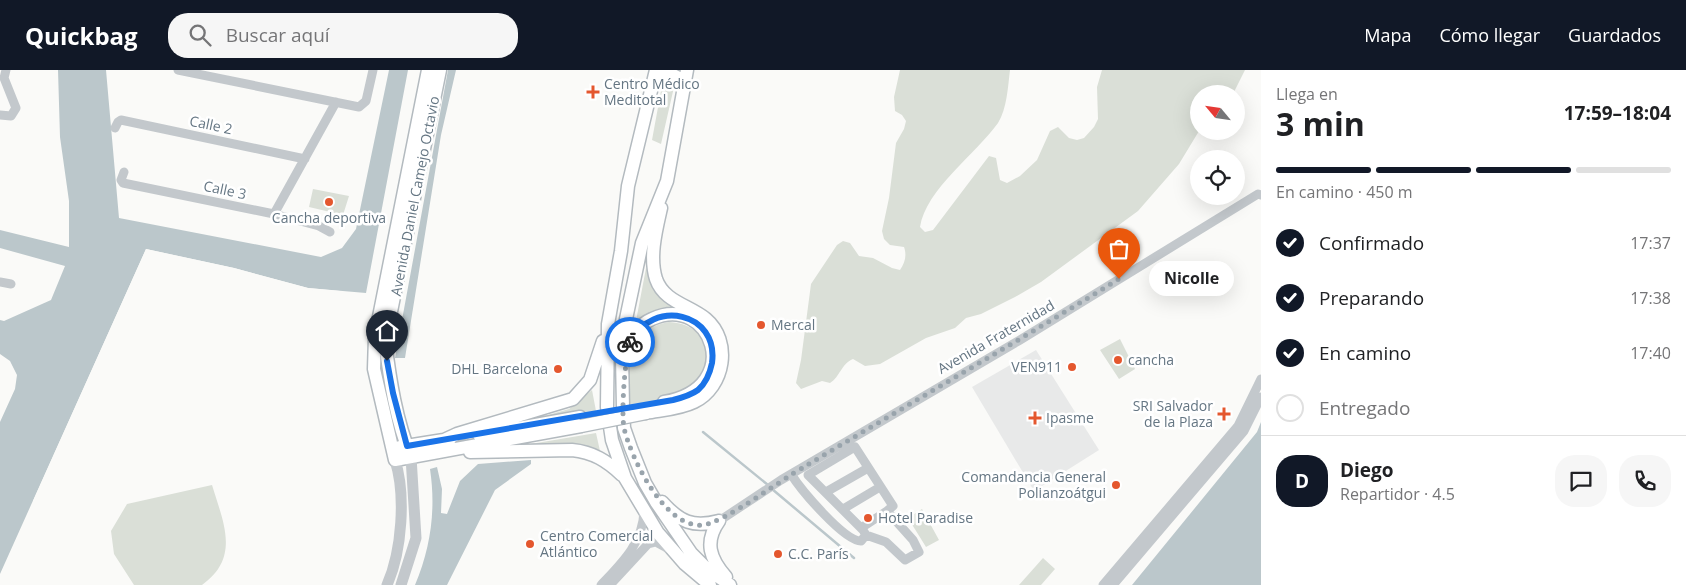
<!DOCTYPE html>
<html lang="es">
<head>
<meta charset="utf-8">
<style>
  body { margin:0; font-family:"Open Sans",sans-serif; background:#f6f6f6; color:#202124; height:100vh; display:flex; flex-direction:column; font-size:19px; white-space:nowrap }
  * { box-sizing:border-box; margin:0 }
  p { font-size:16px; color:#757577 }
  .icon { flex:none; width:28px; height:28px; fill:none; stroke:currentColor; stroke-width:2; stroke-linecap:round; stroke-linejoin:round }
  .map { position:relative; flex:1; overflow:hidden }
  .side { display:flex; flex-direction:column; background:#fff; width:425px }
  .side>* { flex:none }
  .needle { width:32px; rotate:299deg }
  .buttons { position:absolute; left:1190px; top:15px; display:grid; gap:10px }
  .buttons a { display:grid; place-items:center; width:55px; height:55px; border-radius:50%; background:#fff; box-shadow:0 5px 20px #0002; font-size:25px }
  .pin { position:absolute; display:grid; place-items:center; width:42px; height:42px; color:#fff; margin:-51px -21px; border-radius:50% 50% 50% 0; rotate:-45deg; box-shadow:0 0 5px #0007 }
  .pin .icon { rotate:45deg }
  .courier { position:absolute; display:grid; place-items:center; width:50px; height:50px; margin:-25px; border:4px solid #1a73e8; border-radius:50%; background:#fff; color:#222; box-shadow:0 1px 6px #0007 }
  .bubble { position:absolute; height:35px; border-radius:18px; background:#fff; box-shadow:0 5px 20px #0002; font-size:16px; font-weight:700; line-height:35px; text-align:center }
  .head em { font-style:normal; font-weight:700 }
  .head div { display:flex; flex-direction:column-reverse }
  .head { display:flex; align-items:center; justify-content:space-between; height:85px; padding:0 15px }
  h1 { font-size:32px; font-weight:700; line-height:38px }
  .bar { display:grid; grid-template-columns:repeat(4,1fr); gap:8px 5px; align-content:center; height:60px; padding:0 15px }
  .bar i { height:6px; border-radius:4px; background:#e0e0e0 }
  .bar .selected { background:#111827 }
  .bar p { grid-column:span 4 }
  .line { display:flex; align-items:center; gap:12px; padding:0 15px; border-top:1px solid #e0e0e0 }
  .line div { flex:1 }
  .round { display:grid; place-items:center; flex:none; width:52px; height:52px; border-radius:20px; background:#f6f6f6 }
  ol { padding:0 15px; list-style:none }
  li { display:flex; align-items:center; gap:15px; height:55px }
  li p { margin-inline-start:auto }
  li .icon { padding:5px; border-radius:50%; background:#111827; color:#fff; stroke-width:4 }
  li:last-child { color:#757577 }
  li i { width:28px; height:28px; border:2px solid #e0e0e0; border-radius:50% }
  header { display:flex; align-items:center; gap:30px; box-sizing:border-box; height:70px; padding:0 25px; background:#111827; color:#fff }
  header strong { font-size:24px }
  nav { display:flex; gap:28px; margin-inline-start:auto; font-size:18px }
  .search { width:350px; height:45px; background:#f6f6f6; display:flex; align-items:center; gap:12px; box-sizing:border-box; padding:0 18px; border-radius:20px; color:#757577; font-size:19px }
  main { display:flex; flex:1; min-height:0 }
  .map>svg:first-child { display:block }
  .built { fill:#e8e9e9 }
  .green { fill:#dadfd7 }
  .water { fill:#bbc7cb }
  .pier { fill:#fafaf8 }
  .lines { fill:none; stroke-linecap:round; stroke-linejoin:round }
  .stream { stroke:#bbc7cb; stroke-width:2.5 }
  .secondary-casing { stroke:#b3babf; stroke-width:15 }
  .minor { stroke:#c3c8cc; stroke-width:9 }
  .tertiary { stroke:#c3c8cc; stroke-width:11 }
  .secondary { stroke:#fff; stroke-width:12 }
  .secondary-bridge-casing { stroke:#b3babf; stroke-width:15; stroke-linecap:butt }
  .secondary-bridge { stroke:#fff; stroke-width:12 }
  .done { stroke:#99a4ac; stroke-width:5; stroke-dasharray:0 9 }
  .route { stroke:#1a73e8; stroke-width:6 }
  .poi-dot { fill:#e4572e; stroke:#fff; stroke-width:2 }
  .labels { text-anchor:middle; stroke-width:5; stroke-linejoin:round; paint-order:stroke }
  .poi-label { font-size:14px; fill:#657683; stroke:#fff; text-anchor:start }
  .street-label { font-size:14px; fill:#657683; stroke:#fff }
</style>
</head>
<body>
<header>
<strong>Quickbag</strong>
<div class="search"><svg class="icon" aria-label="search" viewBox="0 0 24 24"><circle cx="10" cy="10" r="6"/><path d="M15 15l6 6"/></svg>Buscar aquí</div>
<nav><a>Mapa</a><a>Cómo llegar</a><a>Guardados</a></nav>
</header>
<main>
<div class="map">
<svg width="1261" height="515" viewBox="0 0 1261 515">
  <rect width="100%" height="100%" fill="#fafaf8"/>
  <path class="built" d="M1036,280L1099,380L1034,421L972,317Z"/>
  <path class="green" d="M900,0H1010C1008,16 1007,39 998,53C976,84 926,119 920,157L925,162L933,160L989,86L996,88L1000,110L1007,113L1020,106L1037,90L1050,61L1058,57L1069,68L1077,70L1084,68L1094,57L1098,49L1097,17L1102,0H1245L1233,24H1199V61L1179,94L1138,141L1041,212L1015,227L981,244L966,248L955,258L926,268L880,294L865,296L853,289C841,294 840,307 830,313L822,311L801,319L796,313L801,290L811,214L837,175L843,171L850,173L859,186L873,188L892,198L900,200C905,192 907,186 904,177L890,175L884,169L882,161L889,128L896,73L904,59L906,51L902,45L895,41L894,27Z
    M671,8L674,17L661,74L652,70L663,10Z
    M313,119L349,126L343,145L309,137Z
    M646,198L658,224L676,239L654,243L636,251Z
    M669,252C719,255 722,310 678,327C663,333 644,331 628,335C629,300 626,259 669,252Z
    M1120,269L1135,299L1119,309L1100,280Z
    M592,320L596,341L519,353L569,339Z
    M596,363L600,381L513,377Z
    M212,415C223,452 241,487 202,515H134L114,484L111,461L127,434Z
    M922,439L939,470L926,477L908,448Z
    M1043,488L1055,499L1041,515H1019Z"/>
  <path class="water" d="M58,0H106L119,148L321,187L342,178L356,159L389,0H408L366,223L308,218L234,198L146,179L0,504V352L15,319L17,305L10,291L0,284V250L4,251L51,230L65,196L0,178V160L69,177V131L60,67Z
    M448,0H456L441,65L405,288H395Z
    M1261,352V515H1132L1257,362Z
    M531,390V394L495,420L447,515H415C431,477 436,439 430,399L437,397L442,419L441,443L447,444L460,411L478,394Z"/>
  <path class="pier" d="M146,179L234,198L308,218L340,221V224L307,220L233,200L147,181L35,432L33,431Z"/>
  <g class="lines">
    <path class="stream" d="M703,362L768,415
      M772,419L854,488"/>
    <g class="secondary-casing">
      <path id="secondary" d="M428,0L375,267L374,299L395,390L581,356
        M656,0L628,116L621,181L608,254L607,337L612,370L625,408L658,463L685,494L710,515
        M687,0L667,111L642,173L626,249L622,286L623,338L624,358L631,378L645,413L656,432L691,483L706,498L730,515
        M654,12L659,6L669,3L681,9L684,16
        M628,282C630,268 638,255 652,249C711,222 747,318 664,332
        M646,343C662,340 680,339 694,332C725,317 732,271 706,249C689,235 664,232 656,209C649,187 656,160 661,138
        M479,365L580,347
        M444,370L457,364L573,329L590,310L603,271
        M400,377L450,369
        M470,382L572,380C593,382 607,391 622,405
        M411,387C396,350 390,311 385,271L440,0
        M662,432C680,452 693,458 719,451
        M719,451C704,472 710,489 726,507"/>
    </g>
    <path class="minor" d="M178,0L359,37L366,31L373,0
      M0,45L11,46L16,38L4,8L6,0
      M115,58L118,52L121,50L305,89
      M124,102L121,110L123,113L274,144L319,156L330,162
      M274,144L336,32
      M0,212L11,214
      M791,404C801,420 844,471 861,471L866,465L863,460L808,405L855,377L893,436L887,441L913,470L919,482L905,490L886,472L866,465
      M826,422L868,398
      M843,439L880,417
      M719,451L781,410L1020,270L1258,124L1261,125
      M861,458L887,441
      M601,515C622,493 643,473 644,441
      M610,515L648,474L656,472L667,478
      M1103,515L1238,356L1261,309
      M1113,515L1244,361L1261,327"/>
    <path class="tertiary" d="M387,515C402,481 406,425 395,390
      M401,515L416,468L411,387"/>
    <use href="#secondary" class="secondary"/>
    <g class="secondary-bridge-casing">
      <path id="secondary-bridge" d="M581,356L646,343"/>
    </g>
    <use href="#secondary-bridge" class="secondary-bridge"/>
  </g>
  <g class="lines">
    <path class="done" d="M630,272C625,288 621,341 624,358C631,388 665,459 703,455C727,451 779,411 804,397C909,334 1015,273 1119,209"/>
    <path class="route" d="M387,291L393,323L407,376L673,330C681,328 691,325 698,320C706,313 710,303 712,293C719,242 653,228 630,272"/>
  </g>
  <g class="poi-dot">
    <path d="M590.5 14.5h5v5h5v5h-5v5h-5v-5h-5v-5h5z"/>
    <circle cx="329" cy="132" r="5"/>
    <circle cx="761" cy="255" r="5"/>
    <circle cx="1118" cy="290" r="5"/>
    <circle cx="1072" cy="297" r="5"/>
    <circle cx="558" cy="299" r="5"/>
    <path d="M1221.5 336.5h5v5h5v5h-5v5h-5v-5h-5v-5h5z"/>
    <path d="M1032.5 340.5h5v5h5v5h-5v5h-5v-5h-5v-5h5z"/>
    <circle cx="1116" cy="415" r="5"/>
    <circle cx="868" cy="448" r="5"/>
    <circle cx="530" cy="474" r="5"/>
    <circle cx="778" cy="484" r="5"/>
  </g>
  <g class="labels">
    <g class="poi-label">
      <text x="604" y="19">Centro Médico<tspan x="604" dy="16">Meditotal</tspan></text>
      <text x="329" y="153" text-anchor="middle">Cancha deportiva</text>
      <text x="771" y="260">Mercal</text>
      <text x="1128" y="295">cancha</text>
      <text x="1062" y="302" text-anchor="end">VEN911</text>
      <text x="548" y="304" text-anchor="end">DHL Barcelona</text>
      <text x="1213" y="341" text-anchor="end">SRI Salvador<tspan x="1213" dy="16">de la Plaza</tspan></text>
      <text x="1046" y="353">Ipasme</text>
      <text x="1106" y="412" text-anchor="end">Comandancia General<tspan x="1106" dy="16">Polianzoátgui</tspan></text>
      <text x="878" y="453">Hotel Paradise</text>
      <text x="540" y="471">Centro Comercial<tspan x="540" dy="16">Atlántico</tspan></text>
      <text x="788" y="489">C.C. París</text>
    </g>
    <g class="street-label">
      <text transform="translate(211 55) rotate(12)" y="5">Calle 2</text>
      <text transform="translate(225 120) rotate(12)" y="5">Calle 3</text>
      <text transform="translate(415 126) rotate(-79)" y="5">Avenida Daniel Camejo Octavio</text>
      <text transform="translate(996 267) rotate(-30)" y="5">Avenida Fraternidad</text>
    </g>
  </g>
</svg>
<div class="buttons">
<a><svg class="needle" viewBox="-14 -14 28 28"><path d="M0-13l5 13h-10z" fill="#e53935"/><path d="M0 13l5-13h-10z" fill="#757577"/></svg></a>
<a><svg class="icon" aria-label="locate" viewBox="0 0 24 24"><circle cx="12" cy="12" r="6"/><path d="M12 2v4M12 18v4M2 12h4M18 12h4"/></svg></a>
</div>
<div class="pin" style="left:1119px;top:209px;background:#ea580c"><svg class="icon" aria-label="bag" viewBox="0 0 24 24"><path d="M5 8h14l-1 12H6zM9 8a3 3 0 0 1 6 0"/></svg></div>
<div class="pin" style="left:387px;top:291px;background:#1f2937"><svg class="icon" aria-label="home" viewBox="0 0 24 24"><path d="M3 11l9-7 9 7M6 9v11h12V9"/></svg></div>
<div class="courier" style="left:630px;top:272px"><svg class="icon" aria-label="bike" viewBox="0 0 24 24"><circle cx="6" cy="16" r="4"/><circle cx="18" cy="16" r="4"/><path d="M6 16l4-8h5l3 8M10 8l3 8H6M13 5h3"/></svg></div>
<div class="bubble" style="left:1149px;top:191px;width:85px">Nicolle</div>
</div>
<section class="side">
<div class="head"><div><h1>3 min</h1><p>Llega en</p></div><em>17:59–18:04</em></div>
<div class="bar"><i class="selected"></i><i class="selected"></i><i class="selected"></i><i></i><p>En camino · 450 m</p></div>
<ol>
<li><svg class="icon" aria-label="check" viewBox="0 0 24 24"><path d="M5 12l5 5 9-10"/></svg>Confirmado<p>17:37</p></li>
<li><svg class="icon" aria-label="check" viewBox="0 0 24 24"><path d="M5 12l5 5 9-10"/></svg>Preparando<p>17:38</p></li>
<li><svg class="icon" aria-label="check" viewBox="0 0 24 24"><path d="M5 12l5 5 9-10"/></svg>En camino<p>17:40</p></li>
<li><i></i>Entregado</li>
</ol>
<div class="line" style="height:90px"><b class="round" style="background:#111827;color:#fff">D</b><div><b>Diego</b><p>Repartidor · 4.5</p></div><a class="round"><svg class="icon" aria-label="chat" viewBox="0 0 24 24"><path d="M4 5h16v11H9l-5 4z"/></svg></a><a class="round"><svg class="icon" aria-label="phone" viewBox="0 0 24 24"><path d="M5 4h4l2 5-3 2q2 4 5 5l2-3 5 2v4C11 20 4 13 5 4z"/></svg></a></div>
</section>
</main>
</body>
</html>
